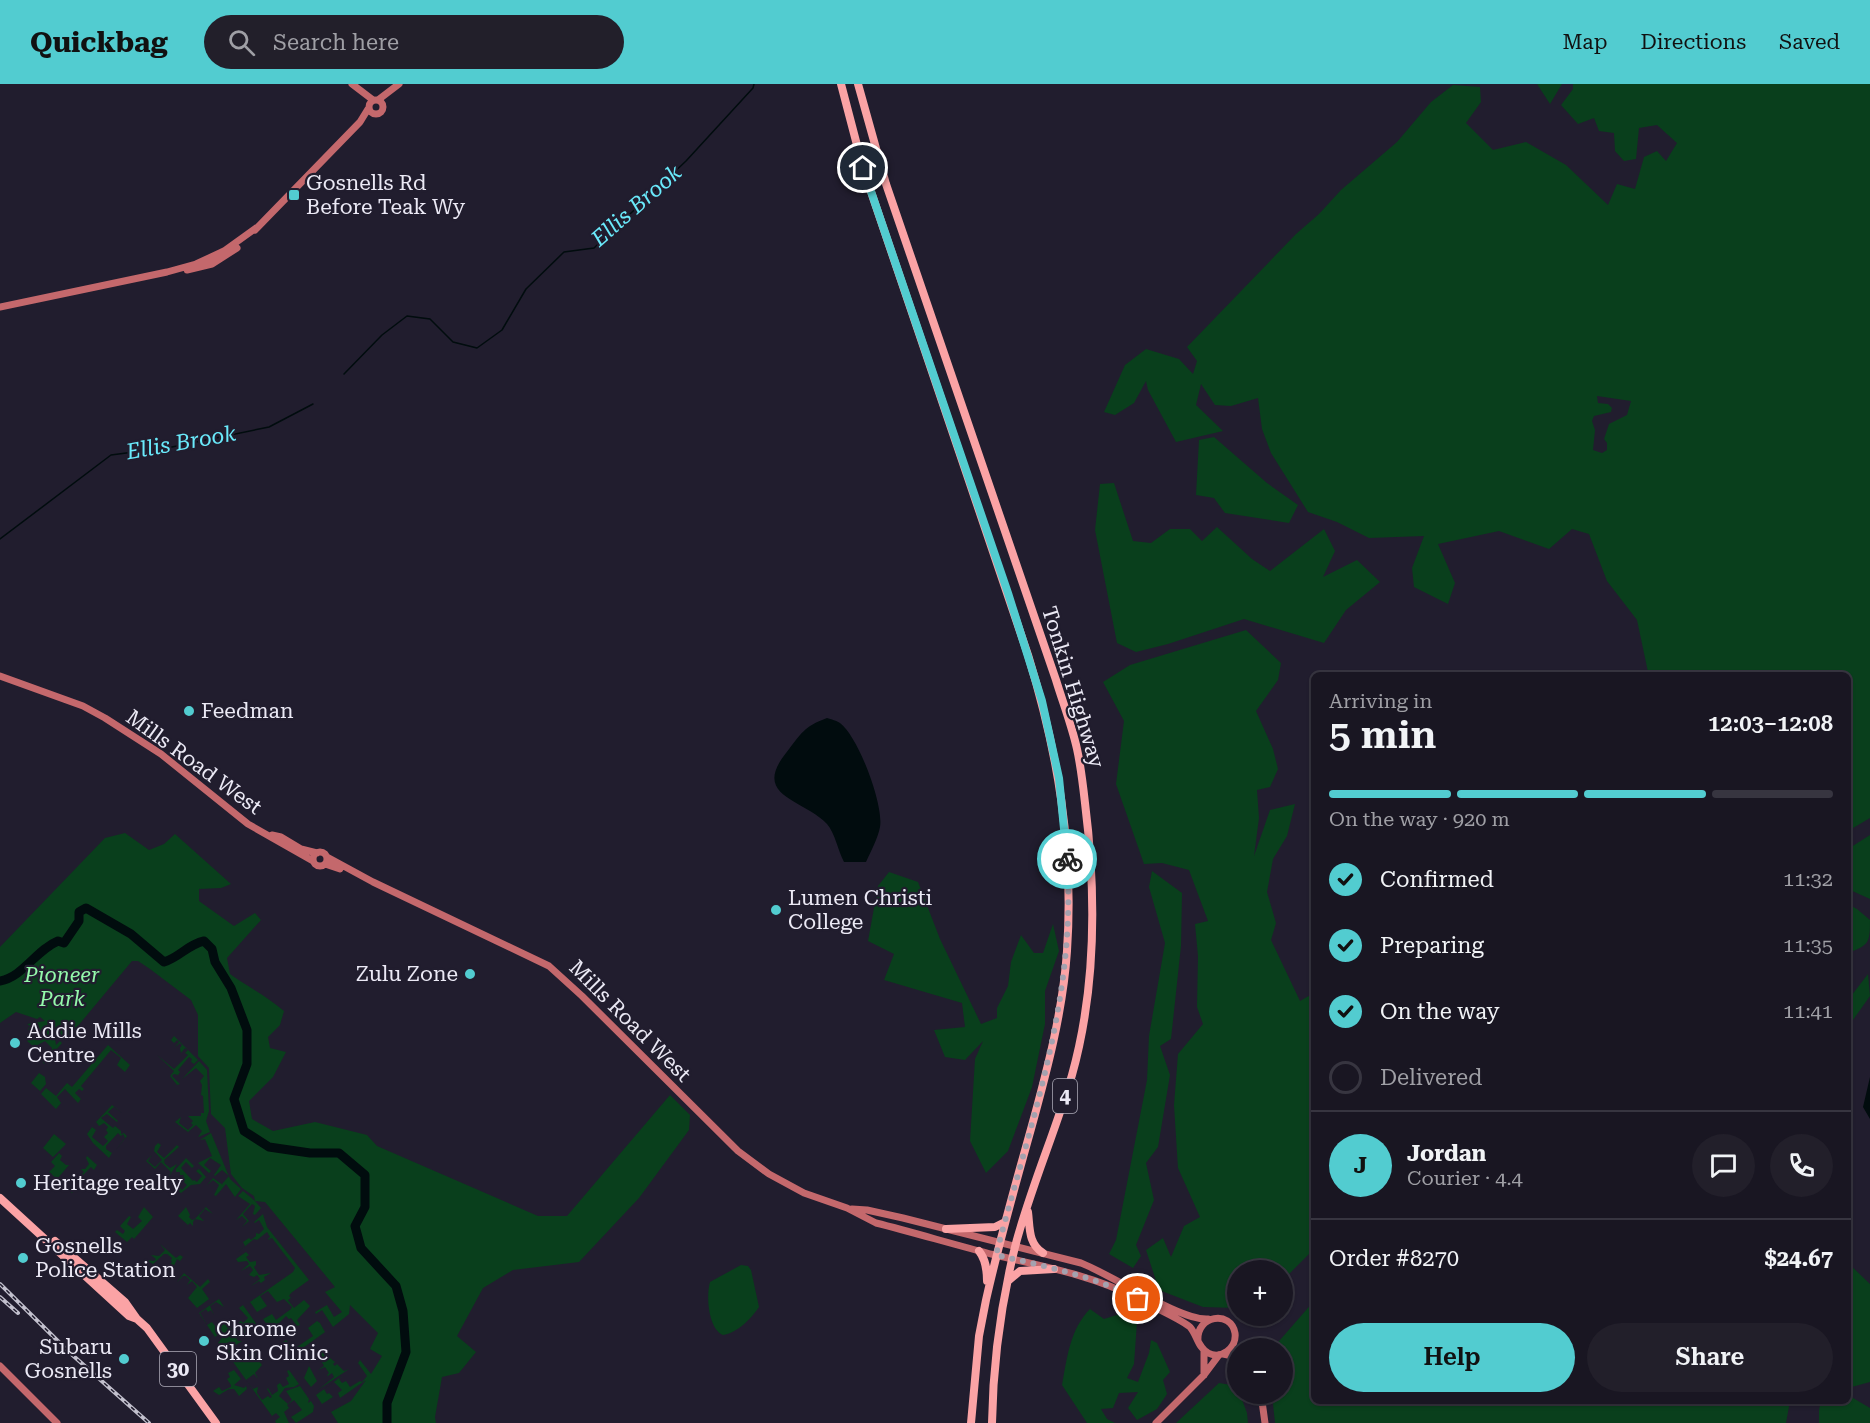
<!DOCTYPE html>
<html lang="en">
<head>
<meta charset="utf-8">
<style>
  body { margin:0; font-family:"Roboto Serif",serif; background:#221f2a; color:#f1f3f6; height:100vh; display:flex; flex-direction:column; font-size:22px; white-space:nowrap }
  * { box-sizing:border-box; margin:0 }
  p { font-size:20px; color:#9f9fa5 }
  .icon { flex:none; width:33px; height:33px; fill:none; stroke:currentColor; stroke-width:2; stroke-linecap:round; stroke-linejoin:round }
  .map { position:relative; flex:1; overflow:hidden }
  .side { position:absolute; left:1311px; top:588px; width:540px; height:732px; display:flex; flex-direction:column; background:#191622; border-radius:9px; box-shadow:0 2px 4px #0004,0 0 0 2px #373540 }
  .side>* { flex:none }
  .controls { position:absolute; left:1227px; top:1176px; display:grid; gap:12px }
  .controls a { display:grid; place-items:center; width:66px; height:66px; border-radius:50%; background:#191622; box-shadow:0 2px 4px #0004,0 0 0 2px #373540; font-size:30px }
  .pin { position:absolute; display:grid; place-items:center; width:51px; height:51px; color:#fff; margin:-26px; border:3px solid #fff; border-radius:50%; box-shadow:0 2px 6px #0007 }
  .courier { position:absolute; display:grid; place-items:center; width:60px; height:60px; margin:-30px; border:4px solid #52ccd0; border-radius:50%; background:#fff; color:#222; box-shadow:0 2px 8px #0007 }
  .headline em { font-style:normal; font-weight:600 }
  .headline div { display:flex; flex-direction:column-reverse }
  .headline { display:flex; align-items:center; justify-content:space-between; height:102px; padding:0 18px }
  h1 { font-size:39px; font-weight:600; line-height:45px }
  .bar { display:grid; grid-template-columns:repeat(4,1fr); gap:9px 6px; align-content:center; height:72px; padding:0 18px }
  .bar i { height:8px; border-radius:4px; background:#373540 }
  .bar .current { background:#52ccd0 }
  .bar p { grid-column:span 4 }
  .line { display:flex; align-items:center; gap:15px; padding:0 18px; border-top:2px solid #373540 }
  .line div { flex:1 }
  .round { display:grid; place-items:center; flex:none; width:63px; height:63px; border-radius:32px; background:#221f2a }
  ol { padding:0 18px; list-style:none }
  li { display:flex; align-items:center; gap:18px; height:66px }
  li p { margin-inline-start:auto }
  li .icon { padding:6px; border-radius:50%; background:#52ccd0; color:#111; stroke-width:4 }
  li:last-child { color:#9f9fa5 }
  li i { width:33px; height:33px; border:3px solid #373540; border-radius:50% }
  .button { display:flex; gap:12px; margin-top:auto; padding:12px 18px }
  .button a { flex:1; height:69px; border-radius:36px; background:#52ccd0; color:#111; font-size:24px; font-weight:600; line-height:69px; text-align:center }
  .button a+a { background:#221f2a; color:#f1f3f6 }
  header { display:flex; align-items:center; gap:36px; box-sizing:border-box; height:84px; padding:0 30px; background:#52ccd0; color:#111 }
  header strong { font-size:28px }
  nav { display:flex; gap:33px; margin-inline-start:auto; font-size:21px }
  .search { width:420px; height:54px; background:#221f2a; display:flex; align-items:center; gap:15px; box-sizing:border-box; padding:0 21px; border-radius:33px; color:#9f9fa5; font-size:22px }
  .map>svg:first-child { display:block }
  .green { fill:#093f1c; fill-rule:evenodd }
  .water { fill:#010c0e }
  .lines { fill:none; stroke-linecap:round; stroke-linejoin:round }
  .stream { stroke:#010c0e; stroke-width:1.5 }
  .river { stroke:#010c0e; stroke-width:9 }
  .secondary { stroke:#c4686c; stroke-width:7 }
  .highway { stroke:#fba3a5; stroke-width:8 }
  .rail-casing { stroke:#c2c0cd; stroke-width:4 }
  .rail { stroke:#211d2e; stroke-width:1.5; stroke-dasharray:4.5; stroke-linecap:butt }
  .done { stroke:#a4a2af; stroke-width:6; stroke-dasharray:0 10.8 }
  .route { stroke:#52ccd0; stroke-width:8 }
  .poi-dot { fill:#52ccd0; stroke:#211d2e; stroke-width:2 }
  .labels { text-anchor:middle; stroke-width:4.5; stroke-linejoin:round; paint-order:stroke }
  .shield { fill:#211d2e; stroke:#aeacb9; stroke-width:1.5 }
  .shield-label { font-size:20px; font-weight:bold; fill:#ebe9f5 }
  .poi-label { font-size:21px; fill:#ebe9f5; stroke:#211d2e; text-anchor:start }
  .street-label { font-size:21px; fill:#ebe9f5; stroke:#211d2e }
  .park-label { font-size:21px; font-style:italic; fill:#94f9ab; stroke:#211d2e }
  .water-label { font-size:22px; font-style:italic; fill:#6aeafb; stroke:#211d2e }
</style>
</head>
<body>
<header>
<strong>Quickbag</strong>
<div class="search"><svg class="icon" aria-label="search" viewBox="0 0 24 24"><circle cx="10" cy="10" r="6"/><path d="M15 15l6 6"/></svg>Search here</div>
<nav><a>Map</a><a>Directions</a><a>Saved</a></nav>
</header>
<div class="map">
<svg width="1870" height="1339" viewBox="0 0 1870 1339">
  <rect width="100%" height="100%" fill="#211d2e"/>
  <path class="green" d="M1537,0H1562L1550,20Z
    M1573,0H1870V734L1848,747V591H1651L1648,588L1637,536L1607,497L1589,450L1572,445L1549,465L1499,447L1438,460L1455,499L1448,520L1414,503L1412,484L1424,452L1369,454L1337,438L1308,428L1271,369L1262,345L1258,314L1231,322L1215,321L1201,300L1196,321L1223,347L1176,358L1148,306L1146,297L1134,319L1115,331L1104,328L1125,281L1146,265L1179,275L1193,290L1197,277L1187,263L1296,150L1319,130L1341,106L1397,58L1431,18L1453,1L1480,3L1481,18L1466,39L1493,66L1526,58L1566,81L1608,121L1617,100L1635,105L1644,73L1657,67L1666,77L1677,59L1657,41L1639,44L1636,75L1624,77L1615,67L1614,49L1599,47L1594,34L1578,40L1561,21L1573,5ZM1597,312L1631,317L1627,331L1609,340L1604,355L1607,359V366L1602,369L1593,366L1595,346L1592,337L1594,332L1611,328L1612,324L1608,320L1598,319Z
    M1214,353L1267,399L1298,421L1289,439L1225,429L1214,414L1196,411L1199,356Z
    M1114,399L1133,457L1151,459L1170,445H1190L1202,457L1217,443L1252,475L1270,487L1324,445L1335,467L1323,493L1357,476L1380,498L1346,526L1324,559L1244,535L1168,560L1136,568L1117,559L1095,446L1100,400Z
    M1246,546L1281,579L1278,596L1256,627L1273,665L1278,685L1270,703L1257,706L1259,734L1254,772L1270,726L1295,720L1287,752L1273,775L1267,808L1276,839L1271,856L1300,917L1314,909V931L1310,935L1314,957V1165L1283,1196L1282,1186H1238L1237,1224L1203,1223L1159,1206L1146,1166L1163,1154L1171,1173L1184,1142L1200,1133L1178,1084L1174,1021L1178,970L1203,940L1197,923L1198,872L1195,840L1208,837L1189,786L1162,779L1144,780L1116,700L1124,637L1103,598L1130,581Z
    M125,749L149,766L164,760L175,750L231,800L221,804L199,805V817L234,842L255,829L261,836L227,874L230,890C248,903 267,912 284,927L280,941L268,953L270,964L286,968L273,993L249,1017L252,1035L273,1047L315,1038L367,1051L377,1062L538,1132H567L670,1011L690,1031L689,1046L639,1114L579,1178L513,1186L483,1204L457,1252L476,1268L459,1289L442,1293L435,1333L436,1339H338L331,1328L351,1317L366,1296L340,1314L338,1309L342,1306L334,1298L324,1305L327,1310L329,1309L333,1313L322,1320L316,1311L342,1292L345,1295L342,1292L339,1295L342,1299L346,1297L350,1303L360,1297L362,1298L367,1292L358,1279L360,1276L371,1290L382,1272L370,1265L378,1249L350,1221L349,1230L333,1243L322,1226L316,1230L315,1228L327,1221L334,1233L342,1228L325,1208L335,1203L265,1118L255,1117L261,1124L255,1131L253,1130L255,1122L252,1120L243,1130L249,1137L242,1143L247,1137L242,1132L236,1136L250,1120L238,1112L243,1107L255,1117L254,1112L242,1104L231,1090L225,1044L211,1030L209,984L198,972V931L191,916L150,885L138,877H132L67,955L60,950L55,955L56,961L60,957L62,959L44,980L42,976L51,969L52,964L45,957L32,964L33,962L27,957L32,952L28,945L30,942L27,940L45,937L40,933L37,935L16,928L0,939V863L105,754Z
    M1870,751V815L1848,805V765Z
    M1152,787L1182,809L1181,862L1171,955L1160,962L1170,991L1158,1063L1146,1079L1154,1116L1136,1161L1141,1172L1133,1184L1109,1170L1116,1156L1147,996L1149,952L1165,859L1149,803Z
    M889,788L918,798L940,855L981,940L997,934V924L1008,902L1011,878L1021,851L1034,869H1043L1053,840L1059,867L1045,907V940L1032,1003L1008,1067L986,1089L970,1057L975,975L983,957L965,976L945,973L934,946L965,943L962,919L884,896L894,870L868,857L878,802Z
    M1848,820L1857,825L1870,836C1870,859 1869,861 1848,869Z
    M1868,890L1870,912L1848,943V916Z
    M174,952L198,976L194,980L191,978L192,975L189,973L178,986L180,988L178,991L174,990L172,992L180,1000L177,1001L170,992L174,987L157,971L174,985L188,971L185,969L188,966L185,964L181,969L180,964L182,961L180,959L175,963L179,958L177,956L174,959L171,956Z
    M108,961L130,981L125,988L117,981L121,974L111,966L81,1002L84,1005L82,1007L79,1005L75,1009L81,1015L78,1019L65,1005L57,1013L61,1019L56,1025L41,1010L46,1004L56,1012L67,999L72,1003Z
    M199,977L207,986L209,1027L206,1037L210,1048L198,1053L202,1047L196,1041L188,1048L175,1038L181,1033L179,1039L188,1046L193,1041L191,1039L193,1037L188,1032H201V1029H204L203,1012L201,1011L202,1001L200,997L204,992L196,984L182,995Z
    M39,989L45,993L46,1000L40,1007L31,999Z
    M112,1021L122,1029L114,1023L108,1028L118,1037L117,1038L107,1030L101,1034L113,1044L115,1042L121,1047V1050L124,1049L127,1052L116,1066L125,1054L123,1050L121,1052L118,1049L106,1062V1065L112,1069L109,1074L93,1059L87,1050L92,1043L96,1046L92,1053L103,1062L108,1057L104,1053L108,1049L106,1046L108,1043L104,1039L99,1042L96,1038Z
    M211,1049L230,1095L241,1105L235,1113L226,1100L216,1112L214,1111L219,1101L213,1096L207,1101L213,1094L223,1101L222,1100L229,1092L222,1086L215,1092L214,1091L221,1081L210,1074L204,1081L211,1087L209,1089L198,1079L212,1072L205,1055L200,1056Z
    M54,1050L66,1060L53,1073L43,1064Z
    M158,1059L161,1061L157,1068L164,1074L177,1061L179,1063L164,1076L165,1079L162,1077L170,1084L177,1080L168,1094L171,1088L161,1078L155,1085L146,1077L152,1071L148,1077L155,1083L162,1076L154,1067L155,1062Z
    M59,1069L62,1072L60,1076L66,1081H69L57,1095L49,1088L55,1082L51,1078Z
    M87,1072L97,1081L94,1086L91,1083L82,1092L89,1098L88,1100L80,1094L73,1102L76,1105L72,1109L68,1106L84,1088L81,1085H85L89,1080L86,1074Z
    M186,1074L194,1082L192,1084L186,1078L181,1084L193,1097L194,1096L197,1098L202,1092L196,1087L199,1085L206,1093L200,1100L191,1101L181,1109L174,1103L177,1100L182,1106L187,1101L182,1096L184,1091H180L173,1101L172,1095H177L180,1091V1088H176V1085Z
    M144,1123L153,1133L134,1155L132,1153L127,1158L115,1148L117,1146L123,1150L125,1147L120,1142L129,1132L131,1133L127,1140L133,1145L142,1137L138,1133Z
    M186,1123L190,1131L189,1133L192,1136L195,1135L206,1123L213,1130L205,1125L199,1132L204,1137L195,1135L193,1138V1142L190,1139L188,1141L178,1132Z
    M263,1130L267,1143L309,1196L291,1209L289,1212L291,1214L288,1216L294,1224L304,1216L310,1222L297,1236L300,1241L297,1242L291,1234L289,1235L286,1232L279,1239L283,1245L275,1252L263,1235L272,1230L276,1236L291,1225L292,1223L284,1215L277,1218L268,1207L260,1212L267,1222L257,1228L250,1218L293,1188L295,1184L272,1154L267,1156L270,1153L267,1148L257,1156L254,1155L238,1168L245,1162L243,1158L249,1154L251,1156L256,1152V1149L259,1150L264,1145L259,1136L255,1139L254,1138Z
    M160,1160L176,1174L180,1171L183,1173L180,1177L177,1175L173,1184L170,1183L168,1186L167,1185L172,1178L171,1176L172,1174L167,1170H164L153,1180L146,1176L154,1177L156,1175L151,1171L159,1172L165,1166Z
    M246,1168L249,1171L246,1173L250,1178L256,1177V1181L254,1183L259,1191L271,1189L264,1193L265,1196L261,1199L259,1197L251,1202L260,1195L257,1191L254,1193L249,1191L253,1186L250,1182L241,1187L249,1180L247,1177L238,1178L236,1175Z
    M1848,1179L1870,1200V1298L1848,1304Z
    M741,1181L748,1182L751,1186L759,1223C751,1235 737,1249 723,1251C708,1244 706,1212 710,1198Z
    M184,1189L200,1203L208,1195L210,1198L202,1205L209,1215L197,1224L188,1214L197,1203L192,1197L187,1201L190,1196L186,1192H183L177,1198Z
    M219,1215L224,1223L216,1218L210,1222L214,1231L211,1226L208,1228L206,1225L200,1229L207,1241L212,1238L215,1242L223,1237L230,1245L241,1237L243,1239L248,1234L239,1224L243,1221L257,1241L245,1250L241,1246L245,1243L242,1239L232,1246L238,1257H242L231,1264L238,1277L259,1264L255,1271L262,1281L255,1289L258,1295L254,1290L246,1296L253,1305L258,1303L257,1309L262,1316L268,1312L270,1314L272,1313L267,1305L268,1304L272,1311L278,1307L277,1301L280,1299L283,1303L289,1300L286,1294L289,1292L287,1287L289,1286L299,1300L294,1303L285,1304L279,1312L288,1320L292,1316L286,1307L300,1302L309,1315L308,1319L311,1317L314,1322L313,1328L296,1339L291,1333L302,1326L294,1316L287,1321L289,1324L284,1328L289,1339H276L275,1337L280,1333L276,1329L272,1332L226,1268L230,1265L225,1259L221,1262L218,1259L222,1254L219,1250L215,1253L199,1229Z
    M1314,1217V1317H1790L1786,1339H1275L1272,1310H1282V1264H1273Z
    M1090,1225L1104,1235L1123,1229L1137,1238L1134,1280L1127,1294L1138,1298L1149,1269L1151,1256L1157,1259L1170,1288L1163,1296L1167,1310L1157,1325L1137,1336L1128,1324L1138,1308L1119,1309L1113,1324L1101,1325L1107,1335L1115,1339H1087L1062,1301C1067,1274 1070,1245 1090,1225Z
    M317,1237L320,1239L325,1248L300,1266L297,1263L313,1252L308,1244Z
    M286,1256L296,1266L295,1270H287L280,1260Z
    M320,1266L335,1278L333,1280L335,1282L337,1280L344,1287L349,1285L318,1306L334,1293L332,1289L328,1292L327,1291L329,1289L325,1283L318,1286L324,1282L319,1273L315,1275L310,1271Z
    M309,1282L317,1297L311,1303L304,1294Z
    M234,1286L241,1295L234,1301L244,1304L246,1302L247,1305L239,1312L234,1305H229L219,1311L213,1307L219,1303L222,1307L231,1303V1301L227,1295L230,1293L228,1289Z
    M1219,1299L1237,1302L1238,1310H1240L1247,1329L1248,1339H1176Z
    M1848,1311L1870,1324V1339H1819V1326L1821,1317H1848Z"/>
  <path class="water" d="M827,634C831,635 837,637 840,639C858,652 884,721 880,743C878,754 871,767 866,778H844C838,767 835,749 827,740C804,715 751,713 786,669C802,649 803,643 827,634Z
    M1870,993V1035L1863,1023Z"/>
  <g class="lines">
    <path class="stream" d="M344,290L382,251L407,232L430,235L453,258L477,264L502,246L526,205L564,168L594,164L686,77L753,4L754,0
      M0,455L111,371L172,363L269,343L313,320"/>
    <path class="river" d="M0,897C23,893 36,866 58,857L64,859L79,837V828L86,824L131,850L164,878C180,873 187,861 204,857L212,865L215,878L231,904L247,946V980L234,1015L244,1047L269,1063L310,1069H339L365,1091V1123L355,1142L361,1164L396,1202L403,1227L406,1268L387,1319V1339"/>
    <path class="secondary" d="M352,0L373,16
      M369 23a7 7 0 1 1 14 0a7 7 0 1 1-14 0Z
      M378,16L399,0
      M255,146L360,38L368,25
      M187,186L212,180L237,164
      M0,223L167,188L196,180L224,167L256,144
      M0,592L83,622L105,634L161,670L248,740L313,777
      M272,751L281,753L301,765L317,769
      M313 775a7 7 0 1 1 14 0a7 7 0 1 1-14 0Z
      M327,773L373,798L549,882L582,912L738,1067L769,1090L804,1109L847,1124L876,1139C916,1149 955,1161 995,1171C1041,1182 1092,1191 1134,1213C1147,1220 1181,1235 1190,1243C1197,1251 1198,1264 1208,1269C1221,1276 1237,1264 1235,1249C1231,1226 1196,1231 1198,1257
      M325,780L340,785
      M852,1125L867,1126L903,1134L1081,1179C1112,1191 1181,1237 1208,1235
      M1223,1270L1238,1273
      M0,1282L57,1339
      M1204,1291V1266
      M1261,1310L1265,1339
      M1156,1339L1204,1291L1219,1271"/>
    <path class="highway" d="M841,0L863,84L1028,571C1058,669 1074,764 1067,867C1063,927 1047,987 1031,1045C1015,1102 999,1158 986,1216L979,1252L971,1339
      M858,0L886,100L1056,596C1063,619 1072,642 1077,665C1081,683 1083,701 1085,719C1096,807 1096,905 1072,991C1055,1049 1030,1105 1015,1163C1001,1220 993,1280 992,1339
      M0,1114L129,1232L137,1235L147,1244L216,1339
      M1028,1128C1030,1143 1028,1160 1043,1169
      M946,1145L995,1143L1005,1138
      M55,1157L125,1218L137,1235
      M979,1167C986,1176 987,1186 987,1197
      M1008,1197L1020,1187L1054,1185"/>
    <g class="rail-casing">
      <path id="rail" d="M0,1200L69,1268L149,1339
        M0,1213L18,1229"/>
    </g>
    <use href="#rail" class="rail"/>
  </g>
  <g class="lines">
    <path class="done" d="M1067,775C1077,913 1030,1040 996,1171C1044,1182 1094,1192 1138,1215"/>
    <path class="route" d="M863,84L1008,509L1042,617L1059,694L1067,775"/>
  </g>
  <g class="poi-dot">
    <rect x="288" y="105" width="12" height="12" rx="3"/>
    <circle cx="189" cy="627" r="6"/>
    <circle cx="776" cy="826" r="6"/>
    <circle cx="470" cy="890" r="6"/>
    <circle cx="15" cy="959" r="6"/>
    <circle cx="21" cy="1099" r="6"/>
    <circle cx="23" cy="1174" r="6"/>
    <circle cx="204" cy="1257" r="6"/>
    <circle cx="124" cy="1275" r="6"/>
  </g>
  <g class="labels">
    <g class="shield">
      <rect x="1053" y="995" width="24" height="34" rx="4.5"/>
      <rect x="160" y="1268" width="36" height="34" rx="4.5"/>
    </g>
    <g class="shield-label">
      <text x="1065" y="1019">4</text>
      <text x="178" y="1292">30</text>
    </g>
    <g class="poi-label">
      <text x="306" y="106">Gosnells Rd<tspan x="306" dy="24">Before Teak Wy</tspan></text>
      <text x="201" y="634">Feedman</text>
      <text x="788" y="821">Lumen Christi<tspan x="788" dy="24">College</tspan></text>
      <text x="458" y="897" text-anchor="end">Zulu Zone</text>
      <text x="27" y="954">Addie Mills<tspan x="27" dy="24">Centre</tspan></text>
      <text x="33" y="1106">Heritage realty</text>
      <text x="35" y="1169">Gosnells<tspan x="35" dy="24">Police Station</tspan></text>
      <text x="216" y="1252">Chrome<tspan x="216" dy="24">Skin Clinic</tspan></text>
      <text x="112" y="1270" text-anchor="end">Subaru<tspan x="112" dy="24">Gosnells</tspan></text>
    </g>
    <g class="street-label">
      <text transform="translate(1073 603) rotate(73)" y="7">Tonkin Highway</text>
      <text transform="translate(194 678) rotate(36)" y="7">Mills Road West</text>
      <text transform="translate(630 937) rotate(45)" y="7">Mills Road West</text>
    </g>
    <g class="park-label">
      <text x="62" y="898">Pioneer<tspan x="62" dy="24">Park</tspan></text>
    </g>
    <g class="water-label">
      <text transform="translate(636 121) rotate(-41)" y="8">Ellis Brook</text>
      <text transform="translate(181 358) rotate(-10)" y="8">Ellis Brook</text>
    </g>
  </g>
</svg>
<div class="controls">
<a>+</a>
<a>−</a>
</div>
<div class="pin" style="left:1138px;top:1215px;background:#ea580c"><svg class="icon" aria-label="bag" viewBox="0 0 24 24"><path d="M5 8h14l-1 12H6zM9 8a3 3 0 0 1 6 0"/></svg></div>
<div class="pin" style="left:863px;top:84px;background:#1f2937"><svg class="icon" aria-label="home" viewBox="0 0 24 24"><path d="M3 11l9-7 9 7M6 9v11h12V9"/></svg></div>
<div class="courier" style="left:1067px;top:775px"><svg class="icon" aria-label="bike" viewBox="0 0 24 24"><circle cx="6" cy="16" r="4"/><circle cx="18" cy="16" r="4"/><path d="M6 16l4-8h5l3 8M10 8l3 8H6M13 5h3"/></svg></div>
<section class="side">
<div class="headline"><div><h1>5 min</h1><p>Arriving in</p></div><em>12:03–12:08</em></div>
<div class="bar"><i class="current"></i><i class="current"></i><i class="current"></i><i></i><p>On the way · 920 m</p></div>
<ol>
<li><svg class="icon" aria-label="check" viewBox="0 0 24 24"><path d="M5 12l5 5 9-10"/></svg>Confirmed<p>11:32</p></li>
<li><svg class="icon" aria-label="check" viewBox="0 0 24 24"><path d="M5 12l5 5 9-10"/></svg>Preparing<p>11:35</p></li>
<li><svg class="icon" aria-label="check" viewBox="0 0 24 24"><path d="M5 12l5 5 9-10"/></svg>On the way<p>11:41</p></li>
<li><i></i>Delivered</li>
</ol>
<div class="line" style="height:108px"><b class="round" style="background:#52ccd0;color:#111">J</b><div><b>Jordan</b><p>Courier · 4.4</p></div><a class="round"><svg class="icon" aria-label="chat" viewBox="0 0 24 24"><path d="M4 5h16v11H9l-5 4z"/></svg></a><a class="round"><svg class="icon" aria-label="phone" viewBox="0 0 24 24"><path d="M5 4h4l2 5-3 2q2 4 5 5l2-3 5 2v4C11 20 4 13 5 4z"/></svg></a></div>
<div class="line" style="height:78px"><div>Order #8270</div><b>$24.67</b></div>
<div class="button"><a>Help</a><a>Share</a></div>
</section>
</div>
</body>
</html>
